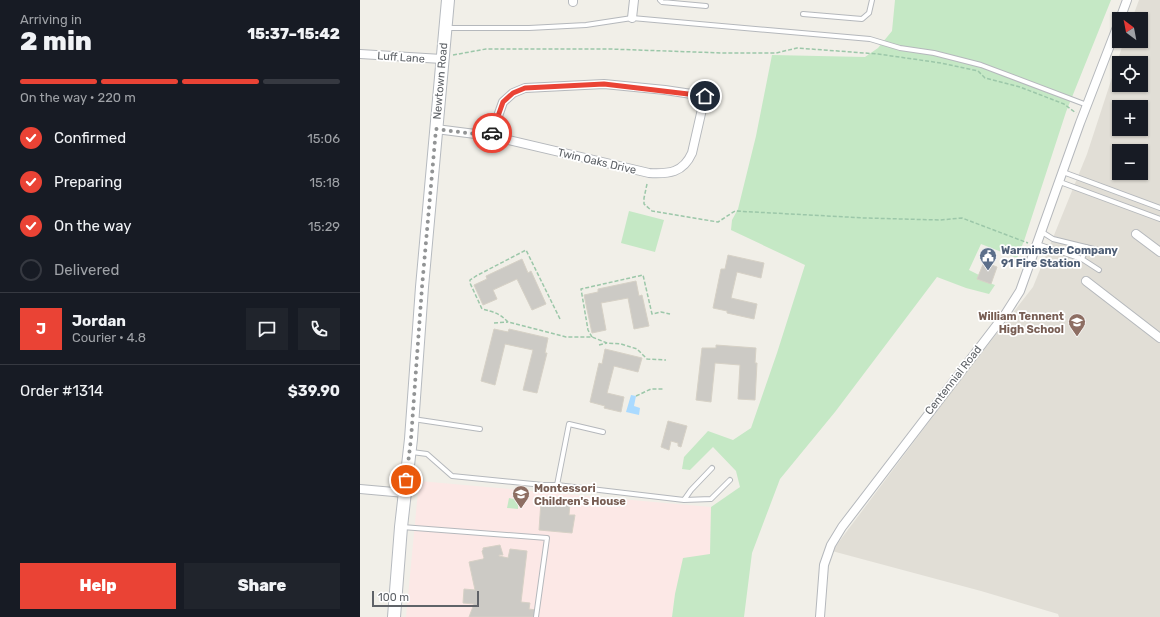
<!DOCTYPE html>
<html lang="en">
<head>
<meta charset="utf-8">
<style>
  body { margin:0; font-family:Rubik,sans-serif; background:#20242c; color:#f1f3f6; height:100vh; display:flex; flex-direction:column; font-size:15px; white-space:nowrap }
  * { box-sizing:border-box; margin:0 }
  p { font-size:13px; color:#9ea1a6 }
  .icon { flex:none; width:22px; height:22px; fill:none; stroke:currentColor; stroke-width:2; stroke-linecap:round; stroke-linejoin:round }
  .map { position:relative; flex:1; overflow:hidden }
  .side { display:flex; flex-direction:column; background:#171b24; width:360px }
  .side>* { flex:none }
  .needle { width:26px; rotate:328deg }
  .buttons { position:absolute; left:752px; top:12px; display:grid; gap:8px }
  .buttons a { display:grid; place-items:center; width:36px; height:36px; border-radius:0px; background:#171b24; box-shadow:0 1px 3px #0004; font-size:20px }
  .scale { position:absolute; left:12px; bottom:10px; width:107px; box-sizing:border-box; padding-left:4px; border:2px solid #5f6368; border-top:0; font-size:11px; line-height:14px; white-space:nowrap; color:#5f6368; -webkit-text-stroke:3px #fff; paint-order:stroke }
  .pin { position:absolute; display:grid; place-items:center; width:34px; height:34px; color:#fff; margin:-17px; border:2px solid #fff; border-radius:50%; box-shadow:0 1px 4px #0007 }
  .courier { position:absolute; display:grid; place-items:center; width:40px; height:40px; margin:-20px; border:3px solid #ea4335; border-radius:50%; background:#fff; color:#222; box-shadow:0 1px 5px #0007 }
  .head em { font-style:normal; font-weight:800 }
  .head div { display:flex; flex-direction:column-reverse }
  .head { display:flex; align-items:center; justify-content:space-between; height:68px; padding:0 20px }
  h1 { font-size:26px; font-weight:800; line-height:30px }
  .bar { display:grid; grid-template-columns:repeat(4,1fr); gap:6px 4px; align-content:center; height:48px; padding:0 20px }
  .bar i { height:5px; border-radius:3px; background:#363941 }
  .bar .selected { background:#ea4335 }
  .bar p { grid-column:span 4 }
  .line { display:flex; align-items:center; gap:10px; padding:0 20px; border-top:1px solid #363941 }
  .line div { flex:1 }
  .round { display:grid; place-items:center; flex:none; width:42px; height:42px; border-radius:0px; background:#20242c }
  ol { padding:0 20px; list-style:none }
  li { display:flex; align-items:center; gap:12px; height:44px }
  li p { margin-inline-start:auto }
  li .icon { padding:4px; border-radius:50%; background:#ea4335; color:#fff; stroke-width:4 }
  li:last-child { color:#9ea1a6 }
  li i { width:22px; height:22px; border:2px solid #363941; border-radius:50% }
  .primary-button { display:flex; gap:8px; margin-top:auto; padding:8px 20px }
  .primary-button a { flex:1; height:46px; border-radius:0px; background:#ea4335; color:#fff; font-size:16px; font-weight:800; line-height:46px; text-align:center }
  .primary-button a+a { background:#20242c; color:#f1f3f6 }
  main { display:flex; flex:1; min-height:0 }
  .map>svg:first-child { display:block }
  .education { fill:#e1ded6; fill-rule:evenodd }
  .medical { fill:#fce8e6 }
  .green { fill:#c5e8c5 }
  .water { fill:#aadaff }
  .building { fill:#cccac5; stroke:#d6d1c6 }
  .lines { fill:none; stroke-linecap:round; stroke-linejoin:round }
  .lane-casing { stroke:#b5b8bc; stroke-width:6 }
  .street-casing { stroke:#b5b8bc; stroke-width:10 }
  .secondary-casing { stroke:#b6babf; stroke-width:14 }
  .path { stroke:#9cc7a9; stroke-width:1.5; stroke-dasharray:4 2; stroke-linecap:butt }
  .lane { stroke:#fff; stroke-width:4 }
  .street { stroke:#fff; stroke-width:8 }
  .secondary { stroke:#fff; stroke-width:12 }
  .done { stroke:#929495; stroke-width:4; stroke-dasharray:0 7.2 }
  .route { stroke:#ea4335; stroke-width:5 }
  .labels { text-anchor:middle; stroke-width:3.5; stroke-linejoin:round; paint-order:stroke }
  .street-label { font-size:11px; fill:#5f6368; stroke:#fff }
  .service-label { font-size:11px; font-weight:bold; fill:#4e5e75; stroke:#fff; text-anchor:start }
  .education-label { font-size:11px; font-weight:bold; fill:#785e54; stroke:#fff; text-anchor:end }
</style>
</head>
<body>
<main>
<section class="side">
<div class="head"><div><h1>2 min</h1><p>Arriving in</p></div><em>15:37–15:42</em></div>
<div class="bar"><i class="selected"></i><i class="selected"></i><i class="selected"></i><i></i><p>On the way · 220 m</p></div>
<ol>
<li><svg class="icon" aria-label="check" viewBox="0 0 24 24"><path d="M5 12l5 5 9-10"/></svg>Confirmed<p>15:06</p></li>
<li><svg class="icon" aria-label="check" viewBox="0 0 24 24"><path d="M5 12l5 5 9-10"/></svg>Preparing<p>15:18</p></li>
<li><svg class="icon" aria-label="check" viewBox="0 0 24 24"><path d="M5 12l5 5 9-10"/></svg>On the way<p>15:29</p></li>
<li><i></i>Delivered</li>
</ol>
<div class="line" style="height:72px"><b class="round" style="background:#ea4335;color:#fff">J</b><div><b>Jordan</b><p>Courier · 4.8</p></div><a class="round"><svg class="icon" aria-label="chat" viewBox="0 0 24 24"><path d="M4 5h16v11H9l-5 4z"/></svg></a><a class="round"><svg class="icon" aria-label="phone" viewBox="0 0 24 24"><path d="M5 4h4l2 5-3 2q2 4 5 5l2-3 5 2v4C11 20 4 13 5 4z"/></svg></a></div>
<div class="line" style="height:52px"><div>Order #1314</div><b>$39.90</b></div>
<div class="primary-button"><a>Help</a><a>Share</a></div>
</section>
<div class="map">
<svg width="800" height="617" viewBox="0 0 800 617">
  <rect width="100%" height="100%" fill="#f1efe8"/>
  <path class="education" d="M779,0H800V617H699L698,614L621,591L472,551L595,387L673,287L727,154L764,41H781V19H772ZM759,63H781V85H759ZM759,107H781V129H759ZM759,151H781V173H759Z"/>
  <path class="medical" d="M59,481L351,507L350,554L315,594L312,617H46Z"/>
  <path class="green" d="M535,0H751L706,112L664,241L657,258L621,244L609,270L619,275L618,279L635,285L629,294L606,288L577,277L475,412L420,479L392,553L384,617H312L315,594L323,558L350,554L351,507L380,487L376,471L353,447L330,470L322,469L324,457L348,431L373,440L391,428L417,353L445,265L371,230L372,220L378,209L396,136L412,55L505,57L518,48L532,31Z
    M269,211L304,220L295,252L261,243Z
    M149,498L158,500V509L147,508Z"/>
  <path class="water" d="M271,395L276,396L274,406L280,408L279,415L266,412Z"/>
  <path class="building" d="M368,255L404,263L401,278L377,272L371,298L397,304L394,319L367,313V311L353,308L361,269H365Z
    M162,259L168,273L171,271L186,304L172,310L157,279L133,290L137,299L123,305L114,285L127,279L126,276Z
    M624,262L637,267L631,284L617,279Z
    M276,281L279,296L282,295L289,326L274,329L268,298L241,303L246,330L232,333L224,295L238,292V289Z
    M134,329L148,332L149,329L188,338L185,353H187L177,393L163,390L173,350L145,344L135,385L121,381Z
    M356,345L396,348L395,363H397L395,400L378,399L380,365L355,363L351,402L336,400L342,348H356Z
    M245,349L282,358L278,372L254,366L247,393L264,397L261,412L244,408L245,406L230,402L239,363L242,364Z
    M308,421L327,426L321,447L318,446V443L311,441L309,450L301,447Z
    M181,501L210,504L209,515H215L212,533L179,530Z
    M140,545L143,555H139V556L148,558L150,549L167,551L161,602L170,603L169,609L176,610L175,617H109L114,604L103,603L104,589L115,590L109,562L123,559L124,558L122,551L123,550V548Z"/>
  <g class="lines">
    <g class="lane-casing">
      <path id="lane" d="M300,0L302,2L346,6
        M443,14L502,19L509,13L512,0
        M88,28H169L226,25L272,18L510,39L540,48L574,53L621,65L727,105
        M703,172L800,208
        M700,182L800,219
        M682,232L693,239L746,252
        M677,244L722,259L739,270
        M722,259L727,247
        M53,419L120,429
        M52,452L67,454L92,476L183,485H197L209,424L243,432
        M197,485L324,500L331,490L352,468
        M324,500L351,499L370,480
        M42,527L187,538L176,617"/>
    </g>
    <g class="street-casing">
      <path id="street" d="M213,2V0
        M272,18L274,0
        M760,19L767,0
        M0,54L82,59
        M76,129L131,136L289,173C309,174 323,173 332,153L345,96L305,90L244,84L165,88L153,93L143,102L131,136
        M776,234L800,252
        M726,281L800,338
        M0,489L45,493
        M460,617L464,565L471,545L482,527L646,313L660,291L720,123L759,22"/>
    </g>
    <g class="secondary-casing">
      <path id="secondary" d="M34,617L41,527L51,439L62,287L88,0"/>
    </g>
    <path class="path" d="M93,55L126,49H249L363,53H416L437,48L518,54L581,63L618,71L625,78L660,87L704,104L716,113
      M287,184L284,198V204L292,211L358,222L375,211L505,218L580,220L602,218L668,243
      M200,319L166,250L116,276L110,280V283L122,309C134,312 139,313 148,322L206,337H232L247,343L261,344L277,349L287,359L306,360
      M134,323L148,322
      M232,337L228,330L221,289L283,275L292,314L301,312L310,314
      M239,345L247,343
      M276,396L291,389H303"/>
    <use href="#lane" class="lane"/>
    <use href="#street" class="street"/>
    <use href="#secondary" class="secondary"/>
  </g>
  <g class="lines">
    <path class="done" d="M46,480L51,439L62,287L76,129L131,136L132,133"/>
    <path class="route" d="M132,133L143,102L153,93L165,88L244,84L345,96"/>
  </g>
  <defs>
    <g id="civic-pin" transform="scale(0.9)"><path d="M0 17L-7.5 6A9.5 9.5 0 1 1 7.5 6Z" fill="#5c6f8a" stroke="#fff"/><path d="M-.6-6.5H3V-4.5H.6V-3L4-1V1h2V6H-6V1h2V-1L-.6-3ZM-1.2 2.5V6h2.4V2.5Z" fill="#fff"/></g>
    <g id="school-pin" transform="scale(0.9)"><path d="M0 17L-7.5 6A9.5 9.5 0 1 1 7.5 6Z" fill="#8d6e63" stroke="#fff"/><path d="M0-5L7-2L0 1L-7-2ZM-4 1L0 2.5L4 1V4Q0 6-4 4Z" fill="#fff"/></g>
  </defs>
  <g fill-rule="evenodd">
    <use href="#civic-pin" x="628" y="256"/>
    <use href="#school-pin" x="717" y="322"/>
    <use href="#school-pin" x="161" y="494"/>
  </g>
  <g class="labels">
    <g class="street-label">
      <text transform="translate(41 57) rotate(4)" y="4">Luff Lane</text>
      <text transform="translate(80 81) rotate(-85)" y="4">Newtown Road</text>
      <text transform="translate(237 161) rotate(13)" y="4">Twin Oaks Drive</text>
      <text transform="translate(593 380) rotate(-52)" y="4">Centennial Road</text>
    </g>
    <g class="service-label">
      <text x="641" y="254">Warminster Company<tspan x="641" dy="13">91 Fire Station</tspan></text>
    </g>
    <g class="education-label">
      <text x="704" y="320">William Tennent<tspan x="704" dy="13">High School</tspan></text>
      <text x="174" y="492" text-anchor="start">Montessori<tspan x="174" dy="13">Children's House</tspan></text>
    </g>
  </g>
</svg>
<div class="buttons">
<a><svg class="needle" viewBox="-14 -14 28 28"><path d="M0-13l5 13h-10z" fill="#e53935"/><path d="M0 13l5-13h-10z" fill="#9ea1a6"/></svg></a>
<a><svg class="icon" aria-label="locate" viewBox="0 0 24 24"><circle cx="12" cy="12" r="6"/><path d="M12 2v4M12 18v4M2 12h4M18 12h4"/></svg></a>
<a>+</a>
<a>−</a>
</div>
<div class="scale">100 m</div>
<div class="pin" style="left:46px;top:480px;background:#ea580c"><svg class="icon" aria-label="bag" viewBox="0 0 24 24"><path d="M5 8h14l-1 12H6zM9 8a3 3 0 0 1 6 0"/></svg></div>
<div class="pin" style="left:345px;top:96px;background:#1f2937"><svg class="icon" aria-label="home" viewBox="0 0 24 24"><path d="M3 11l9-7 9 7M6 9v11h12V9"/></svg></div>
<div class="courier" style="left:132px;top:133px"><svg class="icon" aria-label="car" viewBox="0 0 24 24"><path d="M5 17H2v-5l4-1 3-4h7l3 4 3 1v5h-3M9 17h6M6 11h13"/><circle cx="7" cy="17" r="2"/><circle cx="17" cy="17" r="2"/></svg></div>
</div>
</main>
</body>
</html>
